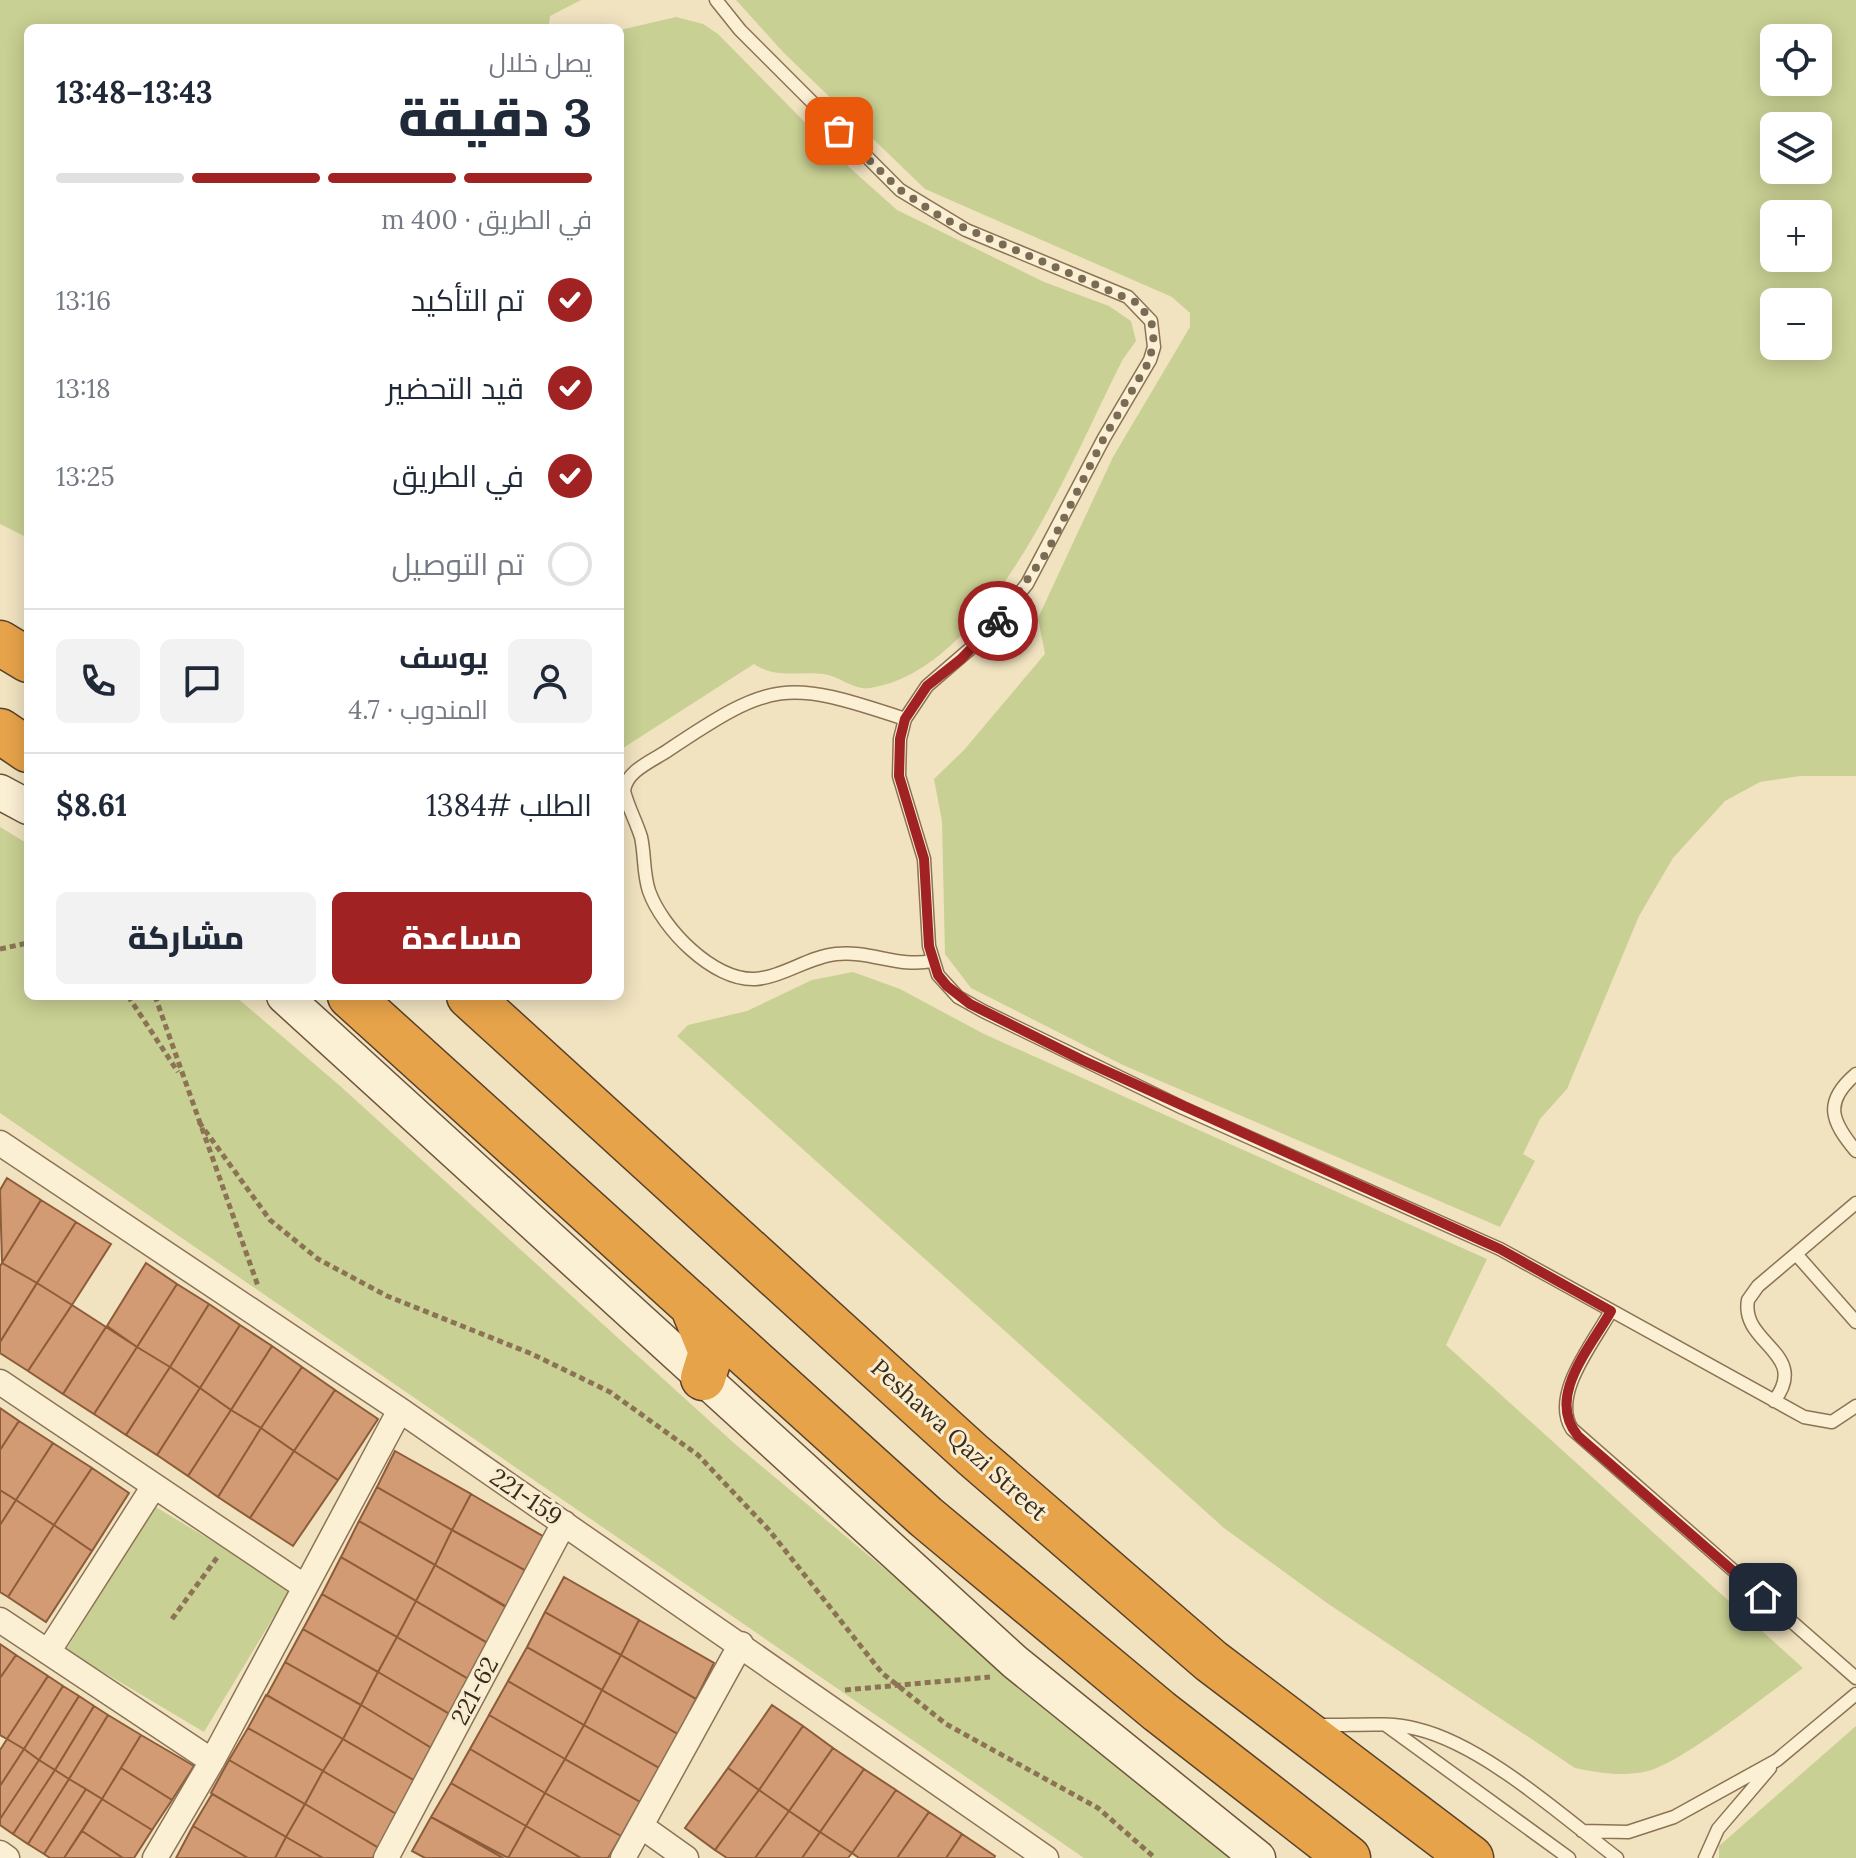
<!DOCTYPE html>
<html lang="ar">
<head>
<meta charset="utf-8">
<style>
  body { margin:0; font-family:Lora,Cairo,serif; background:#f2f2f3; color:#1f2937; direction:rtl; height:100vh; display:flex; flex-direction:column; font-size:30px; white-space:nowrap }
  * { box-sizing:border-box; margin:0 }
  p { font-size:26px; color:#747a83 }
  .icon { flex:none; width:44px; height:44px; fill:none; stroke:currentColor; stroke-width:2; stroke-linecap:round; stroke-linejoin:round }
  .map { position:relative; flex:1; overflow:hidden; direction:ltr }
  .drawer { position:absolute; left:24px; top:24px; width:600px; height:976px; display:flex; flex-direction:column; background:#fff; border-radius:12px; box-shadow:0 4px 20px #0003; direction:rtl }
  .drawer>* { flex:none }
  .tools { position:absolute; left:1760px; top:24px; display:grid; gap:16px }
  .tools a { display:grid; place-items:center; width:72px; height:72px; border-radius:12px; background:#fff; box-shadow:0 4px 20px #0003; font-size:40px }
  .pin { position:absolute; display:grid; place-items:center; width:68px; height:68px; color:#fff; margin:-34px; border-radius:16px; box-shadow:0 4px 12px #0006 }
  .courier { position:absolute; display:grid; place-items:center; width:80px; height:80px; margin:-40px; border:6px solid #a02222; border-radius:50%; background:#fff; color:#222; box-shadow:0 2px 10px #0007 }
  .head em { font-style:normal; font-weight:800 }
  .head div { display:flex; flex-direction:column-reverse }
  .head { display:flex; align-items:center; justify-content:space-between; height:136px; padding:0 32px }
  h1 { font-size:52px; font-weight:800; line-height:60px }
  .bar { display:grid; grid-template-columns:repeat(4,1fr); gap:12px 8px; align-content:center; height:96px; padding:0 32px }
  .bar i { height:10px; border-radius:6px; background:#e0e1e3 }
  .bar .active { background:#a02222 }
  .bar p { grid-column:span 4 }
  .line { display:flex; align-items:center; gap:20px; padding:0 32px; border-top:2px solid #e0e1e3 }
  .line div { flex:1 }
  .round { display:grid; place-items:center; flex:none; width:84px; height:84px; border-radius:12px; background:#f2f2f3 }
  ol { padding:0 32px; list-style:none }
  li { display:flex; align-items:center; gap:24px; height:88px }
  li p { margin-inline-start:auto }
  li .icon { padding:8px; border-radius:50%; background:#a02222; color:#fff; stroke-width:4 }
  li:last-child { color:#747a83 }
  li i { width:44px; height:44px; border:4px solid #e0e1e3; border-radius:50% }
  .primary-button { display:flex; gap:16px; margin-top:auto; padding:16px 32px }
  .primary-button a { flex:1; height:92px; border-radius:12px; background:#a02222; color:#fff; font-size:32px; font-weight:800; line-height:92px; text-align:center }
  .primary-button a+a { background:#f2f2f3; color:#1f2937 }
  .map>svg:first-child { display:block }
  .green { fill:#c9d093; fill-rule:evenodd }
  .building { fill:#d29b73; stroke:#8d5c3a; stroke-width:2 }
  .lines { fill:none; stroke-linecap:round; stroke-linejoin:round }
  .lane-casing { stroke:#8c7356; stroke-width:15 }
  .street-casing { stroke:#8c7356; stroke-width:27 }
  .secondary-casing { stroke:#6e543a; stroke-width:37 }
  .highway-casing { stroke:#59412b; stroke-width:47 }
  .path { stroke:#8c7356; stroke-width:5; stroke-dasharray:6 4; stroke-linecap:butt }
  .lane { stroke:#fbf0d4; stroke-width:12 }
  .street { stroke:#fbf0d4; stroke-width:24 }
  .secondary { stroke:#fbf0d4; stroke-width:34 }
  .highway { stroke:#e7a34a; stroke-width:44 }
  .done { stroke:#7a6b55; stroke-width:8; stroke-dasharray:0 14.4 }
  .route { stroke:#a02222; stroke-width:10 }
  .labels { text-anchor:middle; stroke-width:6; stroke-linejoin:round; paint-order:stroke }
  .street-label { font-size:24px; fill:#3a2b1c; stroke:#f8edd0 }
</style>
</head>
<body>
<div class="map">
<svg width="1856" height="1858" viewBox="0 0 1856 1858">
  <rect width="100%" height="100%" fill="#f1e3c0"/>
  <path class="green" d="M0,0H581L550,16L549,25L552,28H28V538L0,524Z
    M736,0H1856V776H1800L1760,782L1725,801L1673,858L1639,916L1567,1089L1540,1119L1523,1154L1535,1161L1500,1227L1123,1065L971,988L945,954L942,821L934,779L964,750L1045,654L1038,618L1113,457L1190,327V313L1172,297L925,189L783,52ZM1818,38V82H1774V38ZM1818,126V170H1774V126ZM1774,214H1818V258H1774ZM1818,302V346H1774V302Z
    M676,17L703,24L718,34L850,168L897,210L1044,282L1109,306L1131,321L1136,341L1123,359C1072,458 992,669 870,688C855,691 839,676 824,674C799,671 775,679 754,664L620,750V30Z
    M0,827L28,844V996H235L339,1085L735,1444L1231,1858H1084L0,1113Z
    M853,972L900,989L984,1034L1487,1259L1446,1345L1803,1668C1767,1694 1686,1760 1648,1771C1623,1777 1600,1773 1575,1768L1327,1603L1224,1528L677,1036L688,1025L747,1011L812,980Z
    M154,1506L291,1588L204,1732L66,1650Z
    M1856,1726V1858H1719V1846Z"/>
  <path class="building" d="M7,1178L41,1200L2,1263L0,1190Z
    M41,1200L76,1222L37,1283L2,1263Z
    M76,1222L111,1244L72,1305L37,1283Z
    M2,1263L37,1283L0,1342V1266Z
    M146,1263L177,1284L137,1347L107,1326Z
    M37,1283L72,1305L28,1371L0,1353V1342Z
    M177,1284L209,1304L170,1367L137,1347Z
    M209,1304L240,1325L200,1388L170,1367Z
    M72,1305L106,1327L63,1394L28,1371Z
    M240,1325L272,1346L231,1410L200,1388Z
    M106,1327L137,1347L94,1414L63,1394Z
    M272,1346L302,1367L261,1428L231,1410Z
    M137,1347L170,1367L126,1435L94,1414Z
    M170,1367L200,1388L157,1455L126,1435Z
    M302,1367L335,1390L294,1451L261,1428Z
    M200,1388L231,1410L188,1476L157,1455Z
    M335,1390L378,1419L338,1480L294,1451Z
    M0,1408L19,1421L0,1450Z
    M231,1410L261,1428L218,1497L188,1476Z
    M19,1421L53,1443L16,1500L0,1490V1450Z
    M261,1428L294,1451L250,1518L218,1497Z
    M53,1443L92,1468L54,1525L16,1500Z
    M294,1451L338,1480L293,1546L250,1518Z
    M395,1451L471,1494L452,1530L377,1487Z
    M92,1468L129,1493L92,1551L54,1525Z
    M377,1487L452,1530L435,1565L359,1521Z
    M0,1490L16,1500L0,1525Z
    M471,1494L546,1538L528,1572L452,1530Z
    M16,1500L54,1525L8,1597L0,1592V1525Z
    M359,1521L435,1565L416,1601L341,1557Z
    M54,1525L92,1551L46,1622L8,1597Z
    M452,1530L528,1572L509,1608L435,1565Z
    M341,1557L416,1601L397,1637L322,1594Z
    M435,1565L509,1609L491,1645L416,1601Z
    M564,1577L639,1620L621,1655L545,1612Z
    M322,1594L397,1637L378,1672L303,1629Z
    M416,1601L491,1645L472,1681L397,1637Z
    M545,1612L621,1655L602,1690L527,1647Z
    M639,1620L714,1663L696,1699L621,1655Z
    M303,1629L378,1672L361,1705L285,1662Z
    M397,1637L472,1681L453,1716L378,1672Z
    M0,1644L16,1655L0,1678Z
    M527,1647L602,1690L584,1725L508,1681Z
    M16,1655L48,1676L7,1739L0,1735V1678Z
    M621,1655L696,1699L678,1734L602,1690Z
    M285,1662L361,1705L343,1739L267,1695Z
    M378,1672L453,1716L435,1750L361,1705Z
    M48,1676L63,1686L24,1749L7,1739Z
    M508,1681L584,1725L565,1759L489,1715Z
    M63,1686L79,1696L39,1760L24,1749Z
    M602,1690L678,1734L659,1768L584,1725Z
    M266,1695L343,1739L323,1771L248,1728Z
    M79,1696L94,1706L55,1770L39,1760Z
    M361,1705L435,1750L417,1782L343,1739Z
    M772,1705L803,1726L759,1790L728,1768Z
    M94,1706L108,1715L69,1779L55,1770Z
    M108,1715L141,1735L102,1799L69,1779Z
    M489,1715L565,1759L545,1793L470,1749Z
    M584,1725L659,1768L640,1802L565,1759Z
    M803,1726L833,1748L789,1811L759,1790Z
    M248,1728L323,1771L305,1804L229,1760Z
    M141,1735L194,1766L172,1800L121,1768Z
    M7,1739L24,1749L0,1786V1750Z
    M343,1739L417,1782L398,1815L323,1771Z
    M833,1748L864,1769L820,1832L789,1811Z
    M24,1749L39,1760L0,1819V1786Z
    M470,1749L545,1793L526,1826L451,1783Z
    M565,1759L640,1802L621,1836L545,1793Z
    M39,1760L55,1770L13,1834L0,1825V1819Z
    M229,1760L305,1804L286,1837L211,1793Z
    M121,1768L172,1800L152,1830L102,1799Z
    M728,1768L759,1790L715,1850L685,1828Z
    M864,1769L896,1790L852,1853L820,1832Z
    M55,1770L69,1779L28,1844L13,1834Z
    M323,1771L398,1815L379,1848L305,1804Z
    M69,1779L86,1789L44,1854L28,1844Z
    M451,1783L526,1826L508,1858L431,1817Z
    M86,1789L102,1799L64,1858H50L44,1854Z
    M759,1790L789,1811L755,1858H727L715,1850Z
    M896,1790L929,1812L897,1858H859L852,1853Z
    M545,1793L621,1836L608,1858H581L526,1826Z
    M212,1794L286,1837L275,1858H248L193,1826Z
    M102,1799L152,1830L134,1858H123L82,1831Z
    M305,1804L379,1848L373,1858H323L286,1837Z
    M789,1811L820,1832L802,1858H755Z
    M929,1812L962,1834L946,1858H897Z
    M431,1817L503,1858H425L412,1851Z
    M193,1826L248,1858H176Z
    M526,1826L581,1858H508Z
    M82,1831L123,1858H64Z
    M820,1832L852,1853L848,1858H802Z
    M962,1834L995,1856L994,1858H946Z
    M286,1837L323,1858H275Z"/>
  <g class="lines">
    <g class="lane-casing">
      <path id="lane" d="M716,0L740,30L900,190L966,230L1128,297L1151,321L1154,347L1150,360L1104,438L1027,584L985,636L927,686L905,719L900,739L899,776L924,859L929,946L938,975L958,997L983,1011L1183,1108L1500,1249L1804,1417L1832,1422L1856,1406
        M905,719C785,679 773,680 667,751C652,761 626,771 624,791C628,807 636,821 641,837C645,855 643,873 649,891C662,928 713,981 755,979C783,977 808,957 836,954C869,950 899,968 932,961
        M1856,1074C1823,1102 1831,1121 1856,1151
        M1796,1254L1856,1322
        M1611,1311C1594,1342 1550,1395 1572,1429L1856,1678
        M1774,1401C1811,1353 1740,1344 1748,1300L1758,1286L1856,1203
        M1320,1725C1351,1726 1387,1721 1417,1729C1484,1745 1562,1816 1617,1858
        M1387,1726L1569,1858
        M1582,1831L1628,1832L1674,1817L1777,1760L1856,1694
        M1705,1858L1718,1829L1770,1768"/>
    </g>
    <g class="street-casing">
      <path id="street" d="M0,1143L400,1410L1046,1858
        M0,1382L305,1587
        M0,1620L212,1761
        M48,1652L154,1486
        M641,1826L686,1858
        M0,1853L7,1858
        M155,1858L212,1761L400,1410
        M386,1858L564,1523
        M623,1858L741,1644"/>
    </g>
    <g class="secondary-casing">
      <path id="secondary" d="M0,792L28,807
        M284,996L1015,1662L1258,1858"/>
    </g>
    <g class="highway-casing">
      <path id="highway" d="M0,643L28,660
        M0,731L28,750
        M350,996L926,1517L1159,1711L1348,1858
        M469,996L973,1455L1211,1661L1471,1858
        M692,1305L711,1352L703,1378"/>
    </g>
    <path class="path" d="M0,949L28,943
      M128,996L178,1072
      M155,996L258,1286
      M199,1122L270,1220L318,1259L387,1296L532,1354L610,1392L698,1455L769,1530L882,1673L946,1724L1098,1808L1155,1858
      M172,1619L219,1555
      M845,1690L990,1677"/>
    <use href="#lane" class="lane"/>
    <use href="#street" class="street"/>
    <use href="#secondary" class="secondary"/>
    <use href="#highway" class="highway"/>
  </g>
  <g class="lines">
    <path class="done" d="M839,131L900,190L944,219L1138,303L1151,321L1154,334L1150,360L1104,438L1047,552L998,621"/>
    <path class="route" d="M998,621L961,659L927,686L905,719L900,739L899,776L924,859L929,946L938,975L947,986L970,1004L1082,1060L1500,1249L1611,1311C1591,1347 1545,1397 1578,1436L1763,1597"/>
  </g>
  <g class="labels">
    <g class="street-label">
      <text transform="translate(959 1440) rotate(42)" y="8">Peshawa Qazi Street</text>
      <text transform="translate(526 1497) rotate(34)" y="8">221-159</text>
      <text transform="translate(475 1691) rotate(-62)" y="8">221-62</text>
    </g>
  </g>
</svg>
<div class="tools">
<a><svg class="icon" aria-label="locate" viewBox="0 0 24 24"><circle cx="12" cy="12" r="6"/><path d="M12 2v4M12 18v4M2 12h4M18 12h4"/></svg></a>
<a><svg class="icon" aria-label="layers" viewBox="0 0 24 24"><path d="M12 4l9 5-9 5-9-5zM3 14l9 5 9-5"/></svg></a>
<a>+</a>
<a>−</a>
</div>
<div class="pin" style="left:839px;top:131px;background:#ea580c"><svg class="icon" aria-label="bag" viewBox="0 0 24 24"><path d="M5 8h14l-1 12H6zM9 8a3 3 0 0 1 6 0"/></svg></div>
<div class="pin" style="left:1763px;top:1597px;background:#1f2937"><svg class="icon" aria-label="home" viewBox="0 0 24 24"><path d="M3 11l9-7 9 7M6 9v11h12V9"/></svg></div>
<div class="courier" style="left:998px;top:621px"><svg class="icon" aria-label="bike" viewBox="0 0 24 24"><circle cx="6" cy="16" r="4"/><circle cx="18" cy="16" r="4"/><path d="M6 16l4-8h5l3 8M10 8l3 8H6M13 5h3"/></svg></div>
<section class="drawer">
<div class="head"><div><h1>3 دقيقة</h1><p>يصل خلال</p></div><em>13:43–13:48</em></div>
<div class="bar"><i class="active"></i><i class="active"></i><i class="active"></i><i></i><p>في الطريق · 400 m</p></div>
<ol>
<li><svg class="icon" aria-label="check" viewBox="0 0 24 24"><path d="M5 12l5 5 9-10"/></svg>تم التأكيد<p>13:16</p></li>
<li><svg class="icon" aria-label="check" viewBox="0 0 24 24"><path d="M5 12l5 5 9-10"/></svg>قيد التحضير<p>13:18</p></li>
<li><svg class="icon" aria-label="check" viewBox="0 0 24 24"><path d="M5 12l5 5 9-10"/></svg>في الطريق<p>13:25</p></li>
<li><i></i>تم التوصيل</li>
</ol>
<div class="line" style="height:144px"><a class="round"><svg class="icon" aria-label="person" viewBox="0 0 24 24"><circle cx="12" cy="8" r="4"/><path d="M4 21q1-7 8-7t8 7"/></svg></a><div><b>يوسف</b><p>المندوب · 4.7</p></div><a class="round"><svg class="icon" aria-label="chat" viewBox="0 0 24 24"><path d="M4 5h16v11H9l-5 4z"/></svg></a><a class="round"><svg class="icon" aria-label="phone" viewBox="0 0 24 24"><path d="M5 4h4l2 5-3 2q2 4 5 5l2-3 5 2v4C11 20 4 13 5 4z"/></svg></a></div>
<div class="line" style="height:104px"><div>الطلب #1384</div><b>$8.61</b></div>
<div class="primary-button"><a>مساعدة</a><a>مشاركة</a></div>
</section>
</div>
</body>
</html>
